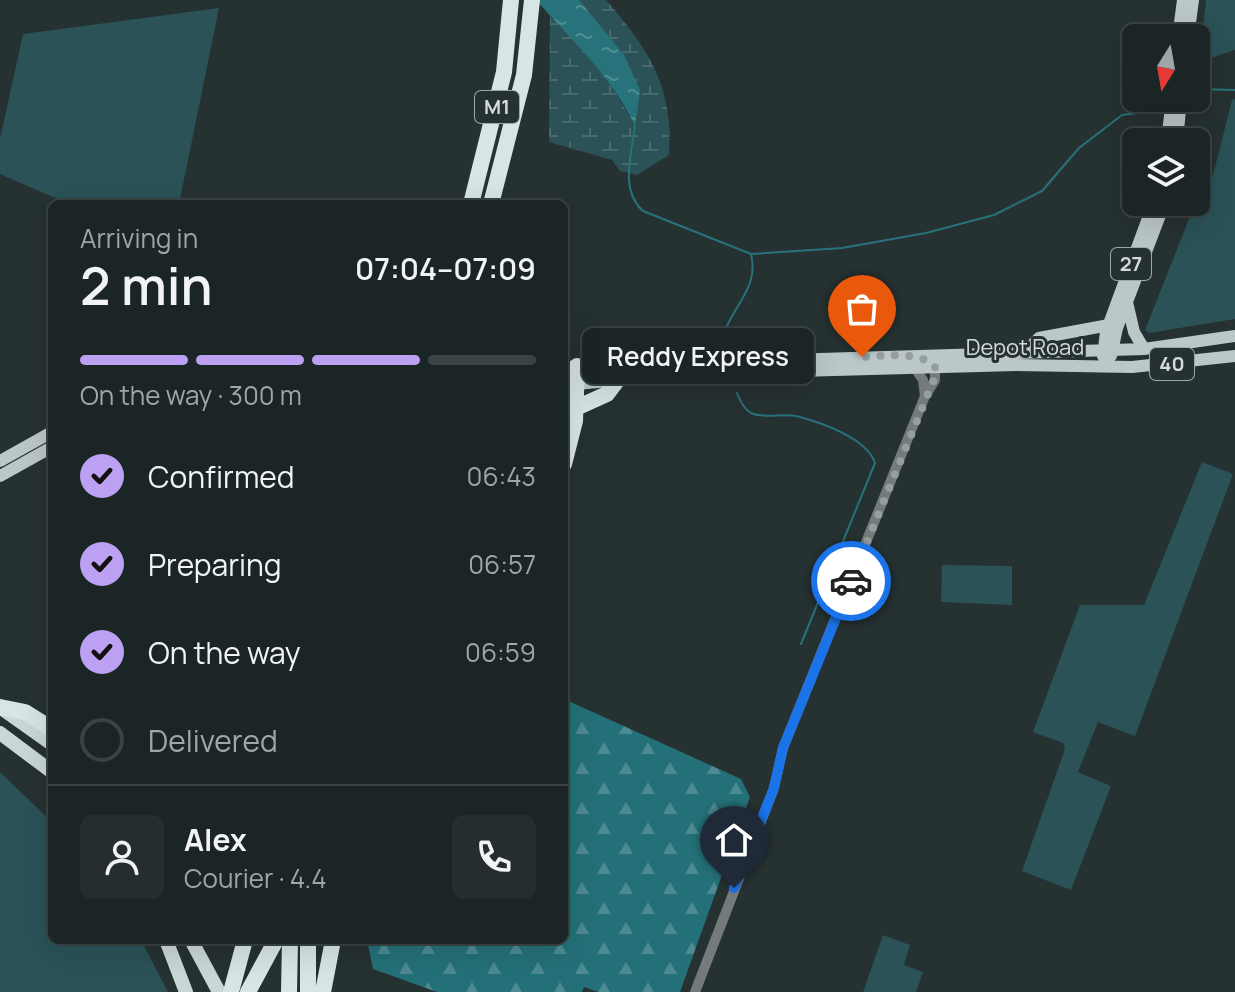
<!DOCTYPE html>
<html lang="en">
<head>
<meta charset="utf-8">
<style>
  body { margin:0; font-family:Manrope,sans-serif; background:#252d2e; color:#f1f3f6; height:100vh; display:flex; flex-direction:column; font-size:30px; white-space:nowrap }
  * { box-sizing:border-box; margin:0 }
  p { font-size:26px; color:#a0a5a7 }
  .icon { flex:none; width:44px; height:44px; fill:none; stroke:currentColor; stroke-width:2; stroke-linecap:round; stroke-linejoin:round }
  .map { position:relative; flex:1; overflow:hidden }
  .drawer { position:absolute; left:48px; top:200px; width:520px; height:744px; display:flex; flex-direction:column; background:#1c2526; border-radius:12px; box-shadow:0 8px 32px #0002,0 0 0 2px #3a4243 }
  .drawer>* { flex:none }
  .needle { width:52px; rotate:191deg }
  .fabs { position:absolute; left:1122px; top:24px; display:grid; gap:16px }
  .fabs a { display:grid; place-items:center; width:88px; height:88px; border-radius:12px; background:#1c2526; box-shadow:0 8px 32px #0002,0 0 0 2px #3a4243; font-size:40px }
  .pin { position:absolute; display:grid; place-items:center; width:68px; height:68px; color:#fff; margin:-82px -34px; border-radius:50% 50% 50% 0; rotate:-45deg; box-shadow:0 0 8px #0007 }
  .pin .icon { rotate:45deg }
  .courier { position:absolute; display:grid; place-items:center; width:80px; height:80px; margin:-40px; border:6px solid #1a73e8; border-radius:50%; background:#fff; color:#222; box-shadow:0 2px 10px #0007 }
  .bubble { position:absolute; height:56px; border-radius:12px; background:#1c2526; box-shadow:0 8px 32px #0002,0 0 0 2px #3a4243; font-size:26px; font-weight:600; line-height:56px; text-align:center }
  .head em { font-style:normal; font-weight:600 }
  .head div { display:flex; flex-direction:column-reverse }
  .head { display:flex; align-items:center; justify-content:space-between; height:136px; padding:0 32px }
  h1 { font-size:52px; font-weight:600; line-height:60px }
  .bar { display:grid; grid-template-columns:repeat(4,1fr); gap:12px 8px; align-content:center; height:96px; padding:0 32px }
  .bar i { height:10px; border-radius:6px; background:#3a4243 }
  .bar .active { background:#bca0f2 }
  .bar p { grid-column:span 4 }
  .line { display:flex; align-items:center; gap:20px; padding:0 32px; border-top:2px solid #3a4243 }
  .line div { flex:1 }
  .round { display:grid; place-items:center; flex:none; width:84px; height:84px; border-radius:12px; background:#252d2e }
  ol { padding:0 32px; list-style:none }
  li { display:flex; align-items:center; gap:24px; height:88px }
  li p { margin-inline-start:auto }
  li .icon { padding:8px; border-radius:50%; background:#bca0f2; color:#111; stroke-width:4 }
  li:last-child { color:#a0a5a7 }
  li i { width:44px; height:44px; border:4px solid #3a4243; border-radius:50% }
  .map>svg:first-child { display:block }
  .green { fill:#2a5257 }
  .forest { fill:url(#forest-firs) }
  .wetland { fill:url(#wetland-marsh) }
  .water { fill:url(#water-ripples) }
  .lines { fill:none; stroke-linecap:round; stroke-linejoin:round }
  .stream { stroke:#28737b; stroke-width:2 }
  .tertiary { stroke:#757b7b; stroke-width:10 }
  .primary { stroke:#bcc7c8; stroke-width:12 }
  .trunk { stroke:#cad6d7; stroke-width:14 }
  .motorway { stroke:#d7e5e6; stroke-width:16 }
  .done { stroke:#969fa0; stroke-width:8; stroke-dasharray:0 14.4 }
  .route { stroke:#1a73e8; stroke-width:10 }
  .labels { text-anchor:middle; stroke-width:6; stroke-linejoin:round; paint-order:stroke }
  .shield { fill:#263132; stroke:#9fa7a8; stroke-width:2 }
  .shield-label { font-size:20px; font-weight:bold; fill:#d3dadb }
  .street-label { font-size:22px; fill:#d3dadb; stroke:#263132 }
</style>
</head>
<body>
<div class="map">
<svg width="1235" height="992" viewBox="0 0 1235 992">
  <defs>
    <pattern id="forest-firs" width="22" height="20" patternUnits="userSpaceOnUse" patternTransform="scale(2)"><rect width="22" height="20" fill="#247078"/><path d="M5 1l3.5 6h-7zM16 11l3.5 6h-7z" fill="#4d8a91"/></pattern>
    <pattern id="wetland-marsh" width="20" height="14" patternUnits="userSpaceOnUse" patternTransform="scale(2)"><rect width="20" height="14" fill="#2a5257"/><path d="M1 5h8M5 5V1M11 12h8M15 12V8" fill="none" stroke="#486a6f"/></pattern>
    <pattern id="water-ripples" width="26" height="14" patternUnits="userSpaceOnUse" patternTransform="scale(2)"><rect width="26" height="14" fill="#28737b"/><path d="M2 4q2-2 4 0t4 0M15 11q2-2 4 0t4 0" fill="none" stroke="#508d93"/></pattern>
  </defs>
  <rect width="100%" height="100%" fill="#263132"/>
  <path class="green" d="M1206,0H1235V50L1199,62Z
    M219,8L179,204H69L0,174V139L23,34Z
    M1235,99V319L1149,333L1145,330L1191,214L1205,207L1232,100Z
    M1202,462L1233,474L1135,736L1098,722L1078,772L1111,786L1071,890L1022,871L1065,749L1063,743L1033,732L1080,605H1144Z
    M942,565L1012,566V605L941,602Z
    M0,772L52,822V940H141L168,992H0Z
    M883,935L910,945L904,965L923,972L916,992H863Z"/>
  <path class="forest" d="M564,699L741,779L750,797L680,992H598L584,987L582,992H437L373,969L367,940H564Z"/>
  <path class="wetland" d="M579,0H606C649,49 674,88 669,155L637,175L620,171L612,160L549,142L550,16L601,68L634,124L591,17Z"/>
  <path class="water" d="M536,0H579L624,55L640,90L635,126C611,75 572,41 536,0Z"/>
  <g class="lines">
    <path class="stream" d="M1196,89L1235,90
      M635,125C632,154 619,190 643,211L751,254L842,248L926,233L994,215L1042,191L1079,148L1122,115L1152,111L1166,103
      M722,348C723,311 761,293 751,254
      M737,393C740,401 744,409 751,413C764,419 782,413 796,416C820,422 867,438 875,463L801,644"/>
    <path class="tertiary" d="M914,367L923,380L925,396
      M695,992L774,788L783,748L925,396L935,380V367L930,362"/>
    <path class="primary" d="M1178,38L1183,0
      M1188,38L1193,0
      M1167,142L1172,98
      M1177,142L1181,98
      M1127,302L1134,332L1144,349
      M1025,352L1039,338L1109,325
      M1103,356L1106,332L1154,202
      M1111,356L1117,328L1165,202
      M564,367L1144,349L1235,336
      M564,385L689,374L1016,365L1132,367L1235,356
      M0,461L52,432
      M0,476L52,447"/>
    <path class="trunk" d="M4,710L52,744
      M0,733L52,772
      M166,940L186,992
      M191,940L219,992"/>
    <path class="motorway" d="M471,204L504,72L511,0
      M491,204L524,75L532,0
      M576,408L607,394L616,382
      M564,464L575,421L577,366
      M0,707L25,712L52,729
      M231,992L245,940
      M248,992L276,940
      M289,992L290,940
      M308,992V940
      M323,992L333,940"/>
  </g>
  <g class="lines">
    <path class="done" d="M851,581L935,377V367C920,350 883,356 862,357"/>
    <path class="route" d="M734,888L774,788L783,748L851,581"/>
  </g>
  <g class="labels">
    <g class="shield">
      <rect x="475" y="91" width="44" height="32" rx="6"/>
      <rect x="1111" y="248" width="40" height="32" rx="6"/>
      <rect x="1150" y="348" width="44" height="32" rx="6"/>
    </g>
    <g class="shield-label">
      <text x="497" y="114">M1</text>
      <text x="1131" y="271">27</text>
      <text x="1172" y="371">40</text>
    </g>
    <g class="street-label">
      <text x="1025" y="355">Depot Road</text>
    </g>
  </g>
</svg>
<div class="fabs">
<a><svg class="needle" viewBox="-14 -14 28 28"><path d="M0-13l5 13h-10z" fill="#e53935"/><path d="M0 13l5-13h-10z" fill="#a0a5a7"/></svg></a>
<a><svg class="icon" aria-label="layers" viewBox="0 0 24 24"><path d="M12 4l9 5-9 5-9-5zM3 14l9 5 9-5"/></svg></a>
</div>
<div class="pin" style="left:862px;top:357px;background:#ea580c"><svg class="icon" aria-label="bag" viewBox="0 0 24 24"><path d="M5 8h14l-1 12H6zM9 8a3 3 0 0 1 6 0"/></svg></div>
<div class="pin" style="left:734px;top:888px;background:#1f2937"><svg class="icon" aria-label="home" viewBox="0 0 24 24"><path d="M3 11l9-7 9 7M6 9v11h12V9"/></svg></div>
<div class="courier" style="left:851px;top:581px"><svg class="icon" aria-label="car" viewBox="0 0 24 24"><path d="M5 17H2v-5l4-1 3-4h7l3 4 3 1v5h-3M9 17h6M6 11h13"/><circle cx="7" cy="17" r="2"/><circle cx="17" cy="17" r="2"/></svg></div>
<div class="bubble" style="left:582px;top:328px;width:232px">Reddy Express</div>
<section class="drawer">
<div class="head"><div><h1>2 min</h1><p>Arriving in</p></div><em>07:04–07:09</em></div>
<div class="bar"><i class="active"></i><i class="active"></i><i class="active"></i><i></i><p>On the way · 300 m</p></div>
<ol>
<li><svg class="icon" aria-label="check" viewBox="0 0 24 24"><path d="M5 12l5 5 9-10"/></svg>Confirmed<p>06:43</p></li>
<li><svg class="icon" aria-label="check" viewBox="0 0 24 24"><path d="M5 12l5 5 9-10"/></svg>Preparing<p>06:57</p></li>
<li><svg class="icon" aria-label="check" viewBox="0 0 24 24"><path d="M5 12l5 5 9-10"/></svg>On the way<p>06:59</p></li>
<li><i></i>Delivered</li>
</ol>
<div class="line" style="height:144px"><a class="round"><svg class="icon" aria-label="person" viewBox="0 0 24 24"><circle cx="12" cy="8" r="4"/><path d="M4 21q1-7 8-7t8 7"/></svg></a><div><b>Alex</b><p>Courier · 4.4</p></div><a class="round"><svg class="icon" aria-label="phone" viewBox="0 0 24 24"><path d="M5 4h4l2 5-3 2q2 4 5 5l2-3 5 2v4C11 20 4 13 5 4z"/></svg></a></div>
</section>
</div>
</body>
</html>
